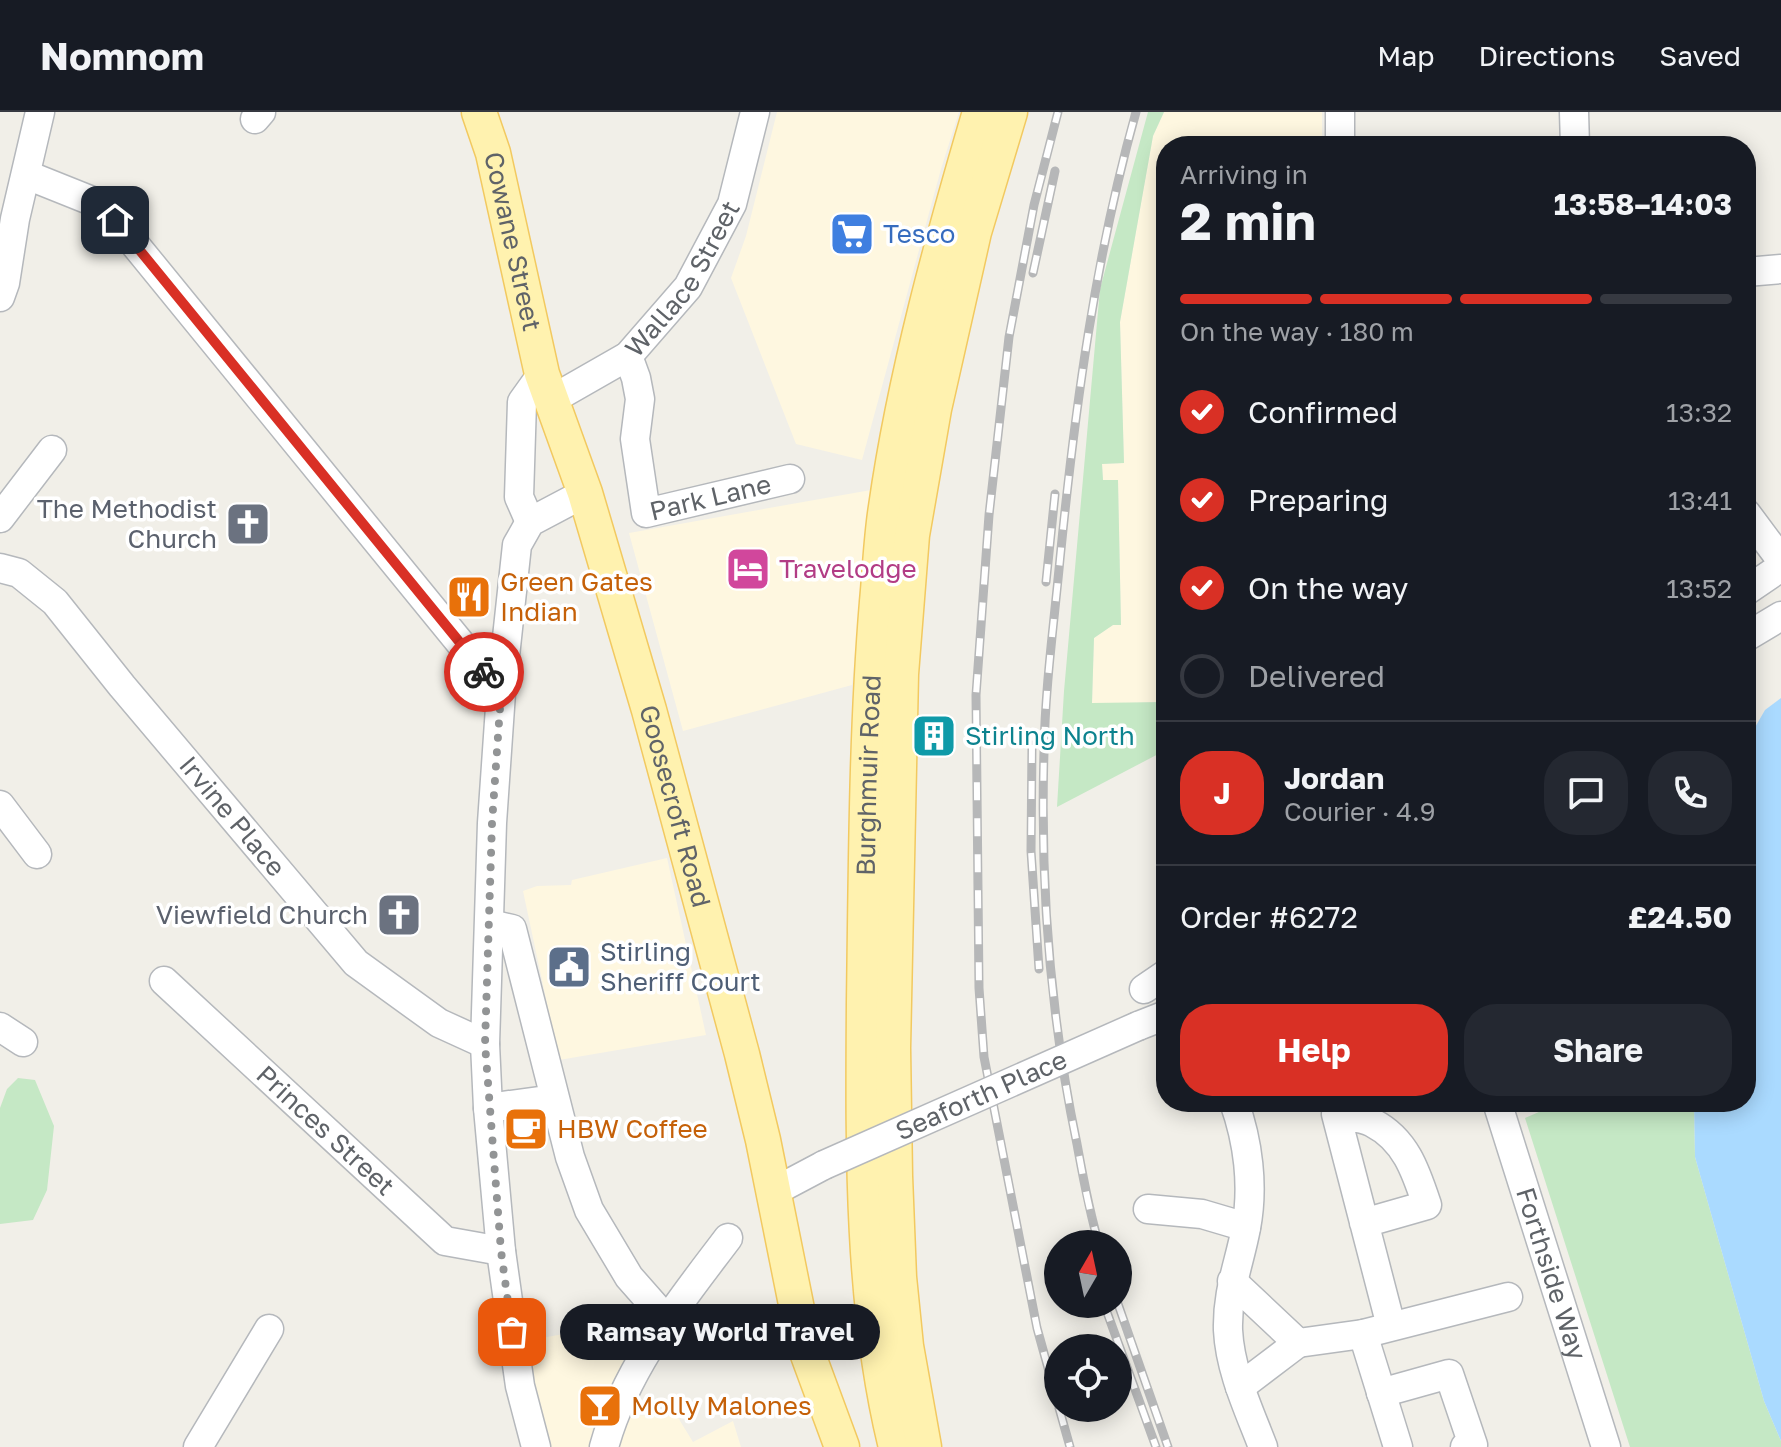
<!DOCTYPE html>
<html lang="en">
<head>
<meta charset="utf-8">
<style>
  body { margin:0; font-family:"Golos Text",sans-serif; background:#242831; color:#f1f3f6; height:100vh; display:flex; flex-direction:column; font-size:30px; white-space:nowrap }
  * { box-sizing:border-box; margin:0 }
  p { font-size:26px; color:#9ea1a6 }
  .icon { flex:none; width:44px; height:44px; fill:none; stroke:currentColor; stroke-width:2; stroke-linecap:round; stroke-linejoin:round }
  .map { position:relative; flex:1; overflow:hidden }
  .panel { position:absolute; left:1156px; top:24px; width:600px; height:976px; display:flex; flex-direction:column; background:#171b24; border-radius:32px; box-shadow:0 4px 20px #0003 }
  .panel>* { flex:none }
  .needle { width:52px; rotate:9deg }
  .fabs { position:absolute; left:1044px; top:1118px; display:grid; gap:16px }
  .fabs a { display:grid; place-items:center; width:88px; height:88px; border-radius:50%; background:#171b24; box-shadow:0 4px 20px #0003; font-size:40px }
  .pin { position:absolute; display:grid; place-items:center; width:68px; height:68px; color:#fff; margin:-34px; border-radius:16px; box-shadow:0 4px 12px #0006 }
  .courier { position:absolute; display:grid; place-items:center; width:80px; height:80px; margin:-40px; border:6px solid #d93025; border-radius:50%; background:#fff; color:#222; box-shadow:0 2px 10px #0007 }
  .bubble { position:absolute; height:56px; border-radius:28px; background:#171b24; box-shadow:0 4px 20px #0003; font-size:26px; font-weight:700; line-height:56px; text-align:center }
  .head em { font-style:normal; font-weight:700 }
  .head div { display:flex; flex-direction:column-reverse }
  .head { display:flex; align-items:center; justify-content:space-between; height:136px; padding:0 24px }
  h1 { font-size:52px; font-weight:700; line-height:60px }
  .bar { display:grid; grid-template-columns:repeat(4,1fr); gap:12px 8px; align-content:center; height:96px; padding:0 24px }
  .bar i { height:10px; border-radius:6px; background:#363941 }
  .bar .on { background:#d93025 }
  .bar p { grid-column:span 4 }
  .line { display:flex; align-items:center; gap:20px; padding:0 24px; border-top:2px solid #363941 }
  .line div { flex:1 }
  .round { display:grid; place-items:center; flex:none; width:84px; height:84px; border-radius:32px; background:#242831 }
  ol { padding:0 24px; list-style:none }
  li { display:flex; align-items:center; gap:24px; height:88px }
  li p { margin-inline-start:auto }
  li .icon { padding:8px; border-radius:50%; background:#d93025; color:#fff; stroke-width:4 }
  li:last-child { color:#9ea1a6 }
  li i { width:44px; height:44px; border:4px solid #363941; border-radius:50% }
  .primary-button { display:flex; gap:16px; margin-top:auto; padding:16px 24px }
  .primary-button a { flex:1; height:92px; border-radius:32px; background:#d93025; color:#fff; font-size:32px; font-weight:700; line-height:92px; text-align:center }
  .primary-button a+a { background:#242831; color:#f1f3f6 }
  header { display:flex; align-items:center; gap:48px; box-sizing:border-box; height:112px; padding:0 40px; background:#171b24; border-bottom:2px solid #363941 }
  header strong { font-size:38px }
  nav { display:flex; gap:44px; margin-inline-start:auto; font-size:28px }
  .map>svg:first-child { display:block }
  .commercial { fill:#fef7e0 }
  .green { fill:#c5e8c5 }
  .water { fill:#aadaff }
  .lines { fill:none; stroke-linecap:round; stroke-linejoin:round }
  .minor-casing { stroke:#b5b8bc; stroke-width:31 }
  .major-casing { stroke:#f2c960; stroke-width:37 }
  .minor { stroke:#fff; stroke-width:28 }
  .major { stroke:#fff2af; stroke-width:34 }
  .rail-casing { stroke:#b6b7b8; stroke-width:9 }
  .rail { stroke:#fff; stroke-width:6; stroke-dasharray:18; stroke-linecap:butt }
  .minor-bridge-casing { stroke:#b5b8bc; stroke-width:31; stroke-linecap:butt }
  .minor-bridge { stroke:#fff; stroke-width:28 }
  .done { stroke:#929495; stroke-width:8; stroke-dasharray:0 14.4 }
  .route { stroke:#d93025; stroke-width:10 }
  .labels { text-anchor:middle; stroke-width:7; stroke-linejoin:round; paint-order:stroke }
  .shop-label { font-size:26px; fill:#366cbe; stroke:#fff; text-anchor:start }
  .street-label { font-size:26px; fill:#5f6368; stroke:#fff }
  .worship-label { font-size:26px; fill:#5b616d; stroke:#fff; text-anchor:end }
  .hotel-label { font-size:26px; fill:#b23c85; stroke:#fff; text-anchor:start }
  .food-label { font-size:26px; fill:#c56008; stroke:#fff; text-anchor:start }
  .culture-label { font-size:26px; fill:#0d838f; stroke:#fff; text-anchor:start }
  .service-label { font-size:26px; fill:#4e5e75; stroke:#fff; text-anchor:start }
</style>
</head>
<body>
<header>
<strong>Nomnom</strong>
<nav><a>Map</a><a>Directions</a><a>Saved</a></nav>
</header>
<div class="map">
<svg width="1781" height="1335" viewBox="0 0 1781 1335">
  <rect width="100%" height="100%" fill="#f1efe8"/>
  <path class="commercial" d="M777,0H959L941,57L862,348L796,332L731,166L746,124Z
    M1164,0H1322V34H1166V590L1092,592L1094,526L1113,513H1121L1118,368H1103L1102,352L1124,351L1120,210L1153,24Z
    M871,378L852,573L683,619L629,421Z
    M667,746L706,923L559,948L523,779L537,774L571,773L572,768Z
    M585,1218L642,1262L621,1303L677,1304L693,1330L733,1309L741,1335H531L504,1233Z"/>
  <path class="green" d="M1148,0H1164L1153,24L1120,210L1124,351L1102,352L1103,368H1118L1121,513H1113L1094,526L1092,591L1166,590V638L1057,695L1064,579L1100,177Z
    M18,966L35,968L54,1014L47,1078L33,1108L0,1112V996L7,977Z
    M1562,990H1694L1695,1045L1764,1289L1781,1329V1335H1630L1525,1006Z"/>
  <path class="water" d="M1781,586V1329L1764,1289L1695,1045L1694,990H1746V631L1765,598Z"/>
  <g class="lines">
    <g class="minor-casing">
      <g id="minor">
        <path d="M1574,0L1575,34"/>
        <path d="M255,7L261,0"/>
        <path d="M1340,34V0"/>
        <path d="M27,63L97,91L115,108L501,581"/>
        <path d="M1746,160L1781,157"/>
        <path d="M0,185L5,171L15,107L40,0"/>
        <path id="s1" d="M628,244L636,266L640,287L635,327L646,401L790,367"/>
        <path id="s2" d="M551,288L628,244L688,175L732,92L755,0"/>
        <path d="M1746,401L1781,448"/>
        <path d="M0,406L52,338"/>
        <path d="M530,410L519,385L522,290L542,262"/>
        <path id="s3" d="M0,456L19,461L55,490L122,574L356,851L439,911L485,932"/>
        <path d="M1746,479L1781,455"/>
        <path d="M1746,525L1781,504"/>
        <path d="M0,693L37,742"/>
        <path d="M490,812L512,817L570,1045L589,1098L629,1165L666,1207"/>
        <path id="s4" d="M164,869L445,1129L501,1139"/>
        <path d="M1144,877L1166,862"/>
        <path d="M1138,914L1166,903"/>
        <path d="M0,915L23,930"/>
        <path d="M1234,990C1248,1029 1254,1074 1246,1116C1239,1153 1227,1179 1228,1218C1230,1259 1249,1298 1263,1335"/>
        <path id="s5" d="M1497,990L1606,1335"/>
        <path d="M488,996L554,987"/>
        <path d="M773,1080L824,1053"/>
        <path d="M1148,1097L1202,1102L1246,1115"/>
        <path d="M1364,1111L1427,1093C1416,1060 1406,1028 1373,1011C1363,1005 1348,1005 1336,1002L1391,1214"/>
        <path d="M1232,1169L1298,1231L1363,1222L1508,1185"/>
        <path d="M1363,1222L1398,1335"/>
        <path d="M1240,1275L1298,1231"/>
        <path d="M1381,1281L1449,1262L1473,1333L1465,1335"/>
        <path d="M198,1335L269,1217"/>
        <path d="M536,1335L520,1274L501,1139L488,996L485,932L492,711L501,581L517,433L530,410L585,381"/>
        <path d="M604,1335C626,1255 679,1191 728,1126"/>
      </g>
    </g>
    <g class="major-casing">
      <g id="major">
        <path id="s6" d="M479,0L493,41L542,262L585,381L649,598L742,942L763,1028L804,1232L842,1335"/>
        <path id="s7" d="M896,1335C861,1194 863,1034 864,890C866,756 866,623 877,490C880,459 881,427 886,395C905,262 942,129 980,0"/>
        <path d="M924,1335L906,1234L899,1165L895,1064L893,936L901,562L912,423L934,297L974,120L1010,0"/>
      </g>
    </g>
    <use href="#minor" class="minor"/>
    <use href="#major" class="major"/>
    <g class="rail-casing">
      <path id="rail" d="M1033,161L1055,59
        M1046,470L1055,382
        M1032,633L1031,739L1039,857
        M1099,1132C1089,1099 1083,1065 1077,1032C1050,903 1040,771 1044,640C1045,576 1054,511 1060,447C1075,296 1095,146 1136,0
        M1104,1192L1156,1335
        M1118,1192L1168,1335
        M1058,1292L1037,1216L984,945L979,876L976,583L989,403L1009,225L1034,93L1058,0
        M1059,1296L1070,1335"/>
    </g>
    <use href="#rail" class="rail"/>
    <g class="minor-bridge-casing">
      <g id="minor-bridge">
        <path id="s8" d="M824,1053L1138,914"/>
      </g>
    </g>
    <use href="#minor-bridge" class="minor-bridge"/>
  </g>
  <g class="lines">
    <path class="done" d="M484,560L501,581L492,711L485,932L501,1139L512,1220"/>
    <path class="route" d="M115,108L484,560"/>
  </g>
  <defs>
    <g id="supermarket-square" transform="scale(2.3)"><rect x="-9" y="-9" width="18" height="18" rx="4" fill="#3f7fe0" stroke="#fff"/><path d="M-6-5.5h2.5l.6 2H6L4.5 2H-2.5L-4.4-4H-6ZM-1.5 3.2a1.3 1.3 0 1 0 .1 0ZM3 3.2a1.3 1.3 0 1 0 .1 0Z" fill="#fff"/></g>
    <g id="church-square" transform="scale(2.3)"><rect x="-9" y="-9" width="18" height="18" rx="4" fill="#6b7280" stroke="#fff"/><path d="M-1.2-6h2.4v3.5h3.3v2.4h-3.3V6h-2.4V-.1h-3.3v-2.4h3.3Z" fill="#fff"/></g>
    <g id="hotel-square" transform="scale(2.3)"><rect x="-9" y="-9" width="18" height="18" rx="4" fill="#d1479c" stroke="#fff"/><path d="M-6-4.5h1.5V1H6V5H4.5V3h-9V5H-6ZM-4 0a1.8 1.8 0 1 1 3.6 0ZM.5 0V-2.5h3Q6-2.5 6 0Z" fill="#fff"/></g>
    <g id="restaurant-square" transform="scale(2.3)"><rect x="-9" y="-9" width="18" height="18" rx="4" fill="#e8710a" stroke="#fff"/><path d="M-5-6h1v4h1v-4h1v4h1v-4h1v5L-1.5 .5V6h-2V.5L-5-1ZM5-6V6H3V1.5H1.5Q1.5-4 5-6Z" fill="#fff"/></g>
    <g id="building-square" transform="scale(2.3)"><rect x="-9" y="-9" width="18" height="18" rx="4" fill="#0f9aa8" stroke="#fff"/><path d="M-4-6H4V6H1V3H-1V6H-4ZM-2.5-4.3h1.7v1.8h-1.7ZM.8-4.3h1.7v1.8H.8ZM-2.5-1h1.7V.8h-1.7ZM.8-1h1.7V.8H.8Z" fill="#fff"/></g>
    <g id="civic-square" transform="scale(2.3)"><rect x="-9" y="-9" width="18" height="18" rx="4" fill="#5c6f8a" stroke="#fff"/><path d="M-.6-6.5H3V-4.5H.6V-3L4-1V1h2V6H-6V1h2V-1L-.6-3ZM-1.2 2.5V6h2.4V2.5Z" fill="#fff"/></g>
    <g id="cafe-square" transform="scale(2.3)"><rect x="-9" y="-9" width="18" height="18" rx="4" fill="#e8710a" stroke="#fff"/><path d="M-5.5-4.5H6V0H3Q3 3.5 0 3.5H-2.5Q-5.5 3.5-5.5 0ZM3-3.2v2h1.7v-2ZM-6 4.5H4V6H-6Z" fill="#fff"/></g>
    <g id="bar-square" transform="scale(2.3)"><rect x="-9" y="-9" width="18" height="18" rx="4" fill="#e8710a" stroke="#fff"/><path d="M-6-5H6L.8 .8V4.5H3.5V6h-7V4.5H-.8V.8Z" fill="#fff"/></g>
  </defs>
  <g fill-rule="evenodd">
    <use href="#supermarket-square" x="852" y="122"/>
    <use href="#church-square" x="248" y="412"/>
    <use href="#hotel-square" x="748" y="457"/>
    <use href="#restaurant-square" x="469" y="485"/>
    <use href="#building-square" x="934" y="624"/>
    <use href="#church-square" x="399" y="803"/>
    <use href="#civic-square" x="569" y="855"/>
    <use href="#cafe-square" x="526" y="1017"/>
    <use href="#bar-square" x="600" y="1294"/>
  </g>
  <g class="labels">
    <g class="shop-label">
      <text x="883" y="131">Tesco</text>
    </g>
    <g class="street-label">
      <text dy="9" stroke="none"><textPath href="#s6" startOffset="134">Cowane Street</textPath></text>
      <text dy="9" stroke="none"><textPath href="#s2" startOffset="184">Wallace Street</textPath></text>
      <text dy="9" stroke="none"><textPath href="#s1" startOffset="226">Park Lane</textPath></text>
      <text dy="9" stroke="none"><textPath href="#s7" startOffset="674">Burghmuir Road</textPath></text>
      <text dy="9" stroke="none"><textPath href="#s6" startOffset="722">Goosecroft Road</textPath></text>
      <text dy="9" stroke="none"><textPath href="#s3" startOffset="344">Irvine Place</textPath></text>
      <text dy="9" stroke="none"><textPath href="#s8" startOffset="172">Seaforth Place</textPath></text>
      <text dy="9" stroke="none"><textPath href="#s4" startOffset="220">Princes Street</textPath></text>
      <text dy="9" stroke="none"><textPath href="#s5" startOffset="180">Forthside Way</textPath></text>
    </g>
    <g class="worship-label">
      <text x="217" y="406">The Methodist<tspan x="217" dy="30">Church</tspan></text>
      <text x="368" y="812">Viewfield Church</text>
    </g>
    <g class="hotel-label">
      <text x="779" y="466">Travelodge</text>
    </g>
    <g class="food-label">
      <text x="500" y="479">Green Gates<tspan x="500" dy="30">Indian</tspan></text>
      <text x="557" y="1026">HBW Coffee</text>
      <text x="631" y="1303">Molly Malones</text>
    </g>
    <g class="culture-label">
      <text x="965" y="633">Stirling North</text>
    </g>
    <g class="service-label">
      <text x="600" y="849">Stirling<tspan x="600" dy="30">Sheriff Court</tspan></text>
    </g>
  </g>
</svg>
<div class="fabs">
<a><svg class="needle" viewBox="-14 -14 28 28"><path d="M0-13l5 13h-10z" fill="#e53935"/><path d="M0 13l5-13h-10z" fill="#9ea1a6"/></svg></a>
<a><svg class="icon" aria-label="locate" viewBox="0 0 24 24"><circle cx="12" cy="12" r="6"/><path d="M12 2v4M12 18v4M2 12h4M18 12h4"/></svg></a>
</div>
<div class="pin" style="left:512px;top:1220px;background:#ea580c"><svg class="icon" aria-label="bag" viewBox="0 0 24 24"><path d="M5 8h14l-1 12H6zM9 8a3 3 0 0 1 6 0"/></svg></div>
<div class="pin" style="left:115px;top:108px;background:#1f2937"><svg class="icon" aria-label="home" viewBox="0 0 24 24"><path d="M3 11l9-7 9 7M6 9v11h12V9"/></svg></div>
<div class="courier" style="left:484px;top:560px"><svg class="icon" aria-label="bike" viewBox="0 0 24 24"><circle cx="6" cy="16" r="4"/><circle cx="18" cy="16" r="4"/><path d="M6 16l4-8h5l3 8M10 8l3 8H6M13 5h3"/></svg></div>
<div class="bubble" style="left:560px;top:1192px;width:320px">Ramsay World Travel</div>
<section class="panel">
<div class="head"><div><h1>2 min</h1><p>Arriving in</p></div><em>13:58–14:03</em></div>
<div class="bar"><i class="on"></i><i class="on"></i><i class="on"></i><i></i><p>On the way · 180 m</p></div>
<ol>
<li><svg class="icon" aria-label="check" viewBox="0 0 24 24"><path d="M5 12l5 5 9-10"/></svg>Confirmed<p>13:32</p></li>
<li><svg class="icon" aria-label="check" viewBox="0 0 24 24"><path d="M5 12l5 5 9-10"/></svg>Preparing<p>13:41</p></li>
<li><svg class="icon" aria-label="check" viewBox="0 0 24 24"><path d="M5 12l5 5 9-10"/></svg>On the way<p>13:52</p></li>
<li><i></i>Delivered</li>
</ol>
<div class="line" style="height:144px"><b class="round" style="background:#d93025;color:#fff">J</b><div><b>Jordan</b><p>Courier · 4.9</p></div><a class="round"><svg class="icon" aria-label="chat" viewBox="0 0 24 24"><path d="M4 5h16v11H9l-5 4z"/></svg></a><a class="round"><svg class="icon" aria-label="phone" viewBox="0 0 24 24"><path d="M5 4h4l2 5-3 2q2 4 5 5l2-3 5 2v4C11 20 4 13 5 4z"/></svg></a></div>
<div class="line" style="height:104px"><div>Order #6272</div><b>£24.50</b></div>
<div class="primary-button"><a>Help</a><a>Share</a></div>
</section>
</div>
</body>
</html>
